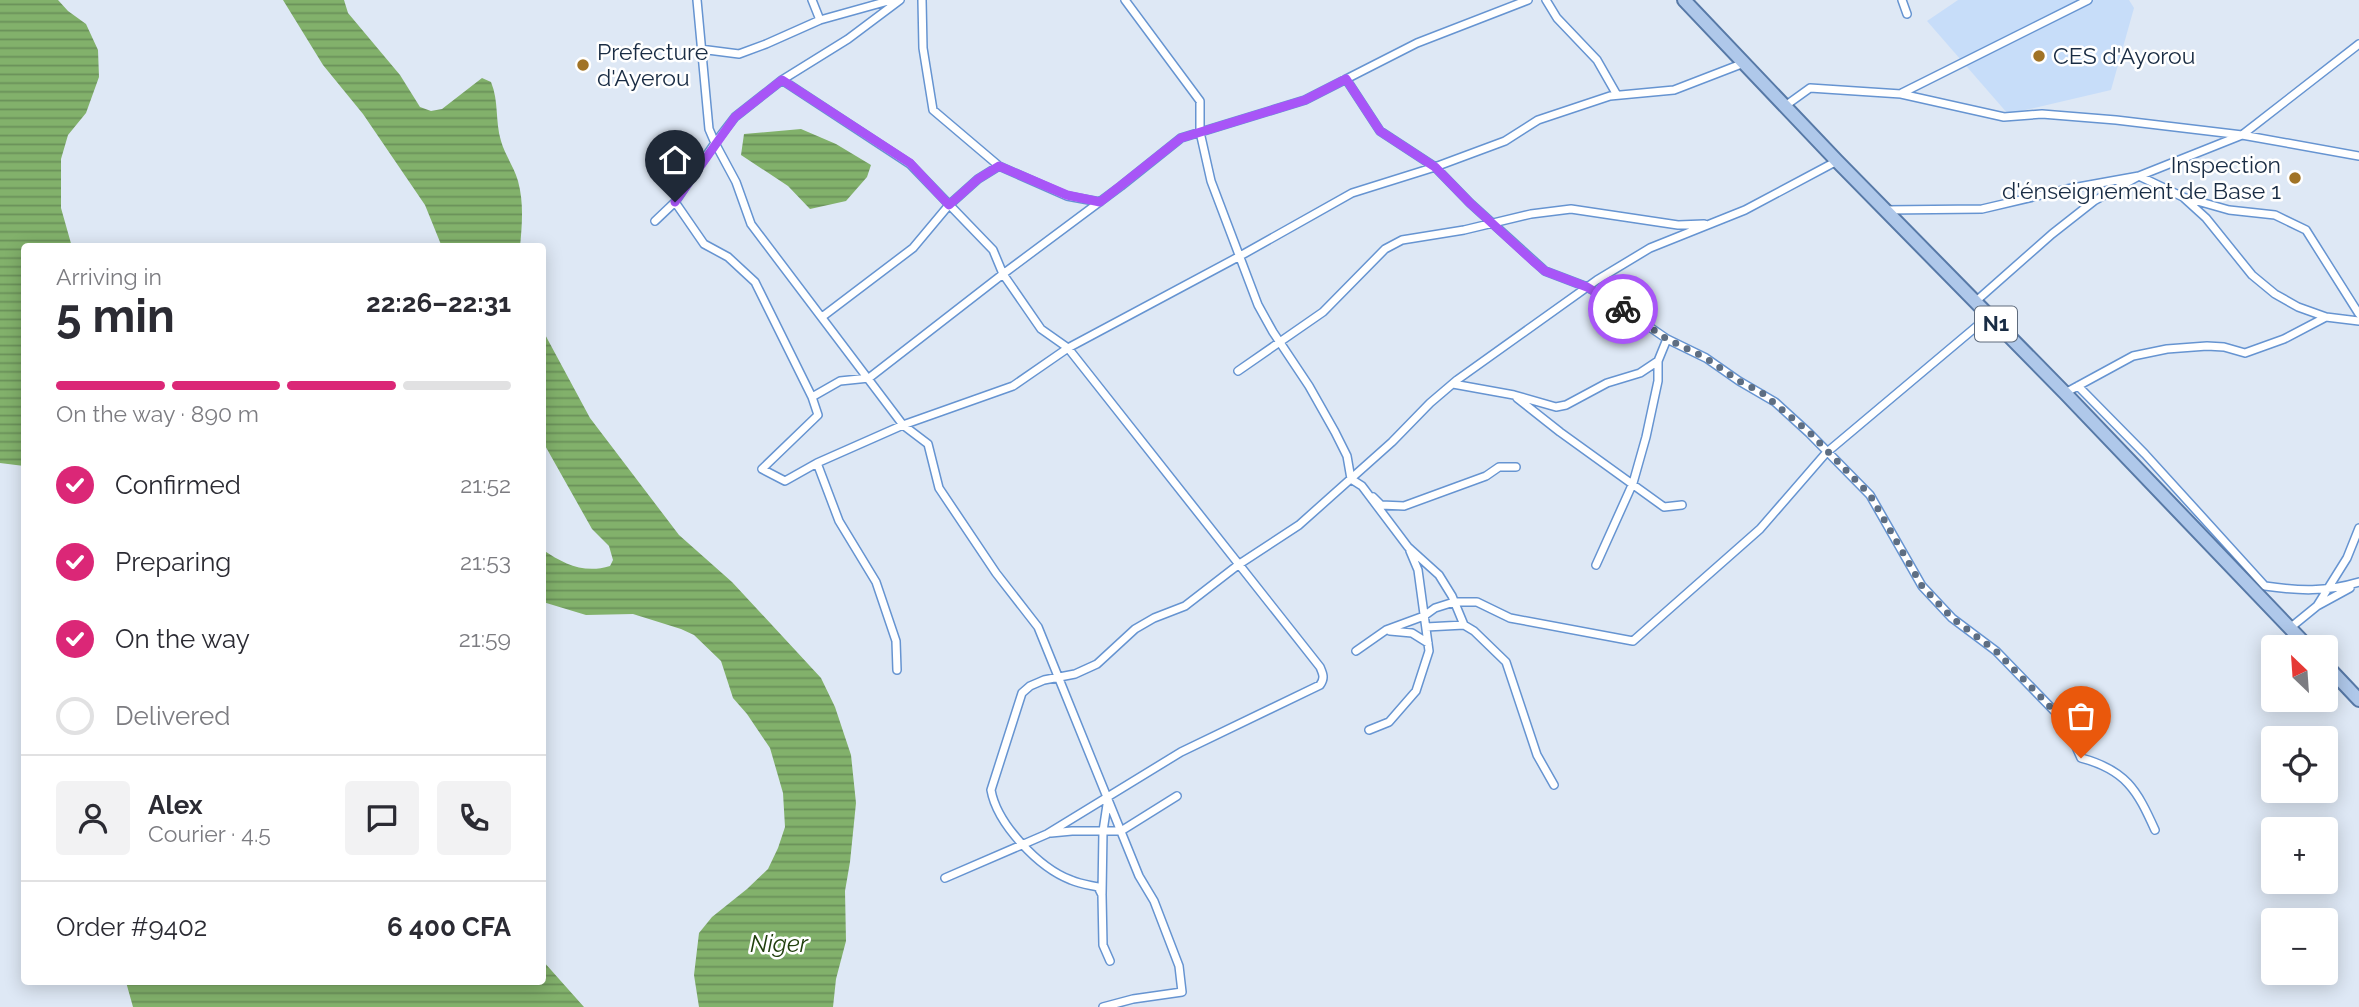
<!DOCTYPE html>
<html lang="en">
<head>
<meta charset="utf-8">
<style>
  body { margin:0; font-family:Raleway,sans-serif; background:#f2f2f3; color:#2b2b33; height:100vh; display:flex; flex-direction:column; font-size:26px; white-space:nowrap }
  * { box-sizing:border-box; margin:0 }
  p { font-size:23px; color:#7c7c81 }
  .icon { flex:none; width:38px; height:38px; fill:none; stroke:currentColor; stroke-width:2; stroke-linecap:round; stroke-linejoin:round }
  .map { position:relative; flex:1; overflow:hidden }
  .side { position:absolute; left:21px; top:243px; width:525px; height:742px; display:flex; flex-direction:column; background:#fff; border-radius:7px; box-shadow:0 4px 18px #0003 }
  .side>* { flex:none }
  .needle { width:46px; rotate:335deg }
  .tools { position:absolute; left:2261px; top:635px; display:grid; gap:14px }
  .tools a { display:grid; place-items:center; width:77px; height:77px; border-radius:7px; background:#fff; box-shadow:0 4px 18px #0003; font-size:35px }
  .pin { position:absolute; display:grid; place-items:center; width:60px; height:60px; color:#fff; margin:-72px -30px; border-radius:50% 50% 50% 0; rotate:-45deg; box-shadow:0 0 7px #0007 }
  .pin .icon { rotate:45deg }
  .courier { position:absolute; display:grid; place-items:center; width:70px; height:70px; margin:-35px; border:5px solid #a855f7; border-radius:50%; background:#fff; color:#222; box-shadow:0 2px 9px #0007 }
  .summary em { font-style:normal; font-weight:700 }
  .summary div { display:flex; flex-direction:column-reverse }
  .summary { display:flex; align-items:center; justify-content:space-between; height:119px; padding:0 35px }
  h1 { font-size:46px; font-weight:700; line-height:52px }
  .bar { display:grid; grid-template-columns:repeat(4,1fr); gap:10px 7px; align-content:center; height:84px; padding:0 35px }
  .bar i { height:9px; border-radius:5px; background:#e1e1e2 }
  .bar .active { background:#db2777 }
  .bar p { grid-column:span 4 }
  .line { display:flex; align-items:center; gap:18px; padding:0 35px; border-top:2px solid #e1e1e2 }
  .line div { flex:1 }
  .round { display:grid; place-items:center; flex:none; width:74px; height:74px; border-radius:7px; background:#f2f2f3 }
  ol { padding:0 35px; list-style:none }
  li { display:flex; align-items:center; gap:21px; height:77px }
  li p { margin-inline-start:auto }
  li .icon { padding:7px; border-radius:50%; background:#db2777; color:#fff; stroke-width:4 }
  li:last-child { color:#7c7c81 }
  li i { width:38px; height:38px; border:4px solid #e1e1e2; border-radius:50% }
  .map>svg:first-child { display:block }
  .built { fill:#c7ddf9 }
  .water { fill:url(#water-rules) }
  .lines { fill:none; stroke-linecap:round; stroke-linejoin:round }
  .street-casing { stroke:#6694d1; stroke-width:10 }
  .primary-casing { stroke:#5779a7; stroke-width:16 }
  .street { stroke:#fff; stroke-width:7 }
  .primary { stroke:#afc8ea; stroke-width:12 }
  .done { stroke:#5e6e82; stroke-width:7; stroke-dasharray:0 12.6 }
  .route { stroke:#a855f7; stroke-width:9 }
  .poi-dot { fill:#a17325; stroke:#fff; stroke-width:2.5 }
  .labels { text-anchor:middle; stroke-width:5; stroke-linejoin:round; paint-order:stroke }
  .shield { fill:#fff; stroke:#5e6b7c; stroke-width:2 }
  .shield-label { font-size:21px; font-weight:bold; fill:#192c44 }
  .poi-label { font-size:23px; fill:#192c44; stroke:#fff; text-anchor:start }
  .water-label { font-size:24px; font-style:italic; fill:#203f0d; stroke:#fff }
</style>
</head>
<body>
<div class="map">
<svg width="2359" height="1007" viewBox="0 0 2359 1007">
  <defs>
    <pattern id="water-rules" width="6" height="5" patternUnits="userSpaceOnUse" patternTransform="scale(1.75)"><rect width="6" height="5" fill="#82b16b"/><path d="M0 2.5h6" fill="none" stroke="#6a905a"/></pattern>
  </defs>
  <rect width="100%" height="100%" fill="#dee8f5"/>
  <path class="built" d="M1958,0H2129L2134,8L2111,90L2008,114L1927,21Z"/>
  <path class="water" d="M0,0H58L68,11L86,24L98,50L99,77L86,113L68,135L61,159V208L72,247H24V466L0,463Z
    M283,0H344L348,13L400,75L420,107L431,111L442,109L482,78L491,82C499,101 495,121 501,141C505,155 514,167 518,181C524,203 522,225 520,247H442L425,205L363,114L323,65Z
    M801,129L836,144L871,165L867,177L846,201L810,209L788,186L741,155L744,134Z
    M542,329L590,418L679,535L732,582L821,678L835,707L851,755L856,803L850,862L845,891L846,941L836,979L833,1007H699L694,975L699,933L712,917L747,889L768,869L778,848L785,827L783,793L770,748L747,714L733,698L721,661L694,635L681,629L633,614L586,615L543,602V550C564,564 584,574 610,566L613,560L609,546L592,529L543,442Z
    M543,961L584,1007H133L126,982H542Z"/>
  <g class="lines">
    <g class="street-casing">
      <path id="street" d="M812,0L820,20
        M900,0L848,39L782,80L735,117L715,143L736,182L751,224L903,425L928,444L939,488L996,573L1038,627L1139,876L1154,901L1179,966L1182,992L1133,999L1103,1007
        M922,0L923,48L933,110L999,166L1067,196L1100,202
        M1125,0L1200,101V132L1211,181L1258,305L1273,332L1309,386L1335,432L1347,456L1351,479L1362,486L1408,547L1439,575L1452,596L1464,625L1474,631L1506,662L1537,755L1554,785
        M1546,0L1557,18L1597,60L1617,95
        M1902,0L1907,14
        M700,49L739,54L766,44L820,20L892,0
        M1346,79L1380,131L1435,167L1470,203L1545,271L1587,287L1609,299L1667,339L1706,358L1739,381L1775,402L1809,433L1870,495L1922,586L1952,618L1996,651L2065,722L2081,758C2126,770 2137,790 2155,830
        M782,80L910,164L993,250L1003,274L1041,329L1068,348L1320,667C1323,674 1325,678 1320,685L1181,752L1047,834L945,878
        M1902,93L2088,0
        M1785,106L1810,88L1901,94L2004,117L2042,114L2116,120L2242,135L2359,156
        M2184,198L2206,218L2252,275L2275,294L2298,307L2326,317
        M675,202L704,244L728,257L755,282L812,397L818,415L762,469L785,481L817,463L839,521L876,582L896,641L897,670
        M1885,210L1982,209L2067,189L2139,176L2183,197L2229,210L2275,215L2306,230L2359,314
        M655,221L675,202L715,143L709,129L697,0
        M1975,302L2052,234L2094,201L2139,176L2242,135L2359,44
        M822,317L913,248L949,205L978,179L999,166
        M1238,371L1323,312L1385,249L1402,240L1464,230L1531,214L1571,209L1678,225L1704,224
        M1453,384L1514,395L1556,407L1566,405L1607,383L1640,373L1658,361
        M2078,386L2145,454L2265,586C2300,591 2325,592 2359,582
        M2065,393L2133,356L2167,349L2207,346L2224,347L2245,353L2284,339L2326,317L2359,321
        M812,397L840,381L869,378L1003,274L1121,186L1181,138L1305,100L1417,43L1528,0
        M1517,398L1560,432L1664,507L1682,505
        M817,463L903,425L1013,386L1068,348L1240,256L1352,193L1435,167L1505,141L1538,120L1610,96L1674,90L1744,63
        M1373,497L1381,505L1404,506L1486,476L1499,467H1516
        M1596,565L1633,483L1646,437L1658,381V361L1667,339
        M2317,606L2347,558L2359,528
        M1426,627L1464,625
        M2290,628L2317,606L2350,588
        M1390,631L1412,633L1428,643
        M1356,651L1386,630L1424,616L1435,608L1454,602H1477L1510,618L1633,641L1760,529L1826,453L1989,316
        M1369,730L1389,722L1416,691L1429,651L1418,570L1410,551
        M1051,833L1072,831H1121L1177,796
        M1102,894L1103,831L1108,798
        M1110,961L1103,945L1102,895L1098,887C1089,885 1080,884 1071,880C1039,868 997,824 991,790L1022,693L1030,686L1044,680L1075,674L1097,664L1135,629L1154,618L1185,606L1238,565L1299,525L1392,442L1430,403L1457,380L1597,280L1650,248L1745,210L1837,161"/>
    </g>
    <g class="primary-casing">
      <path id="primary" d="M1684,0L1837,161L2065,393L2309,648
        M2326,665L2359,700"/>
    </g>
    <use href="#street" class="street"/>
    <use href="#primary" class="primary"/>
  </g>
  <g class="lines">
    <path class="done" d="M1623,309L1667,339L1706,358L1739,381L1761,392L1810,433L1870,495L1922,586L1952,618L1996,651L2065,722L2081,758"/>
    <path class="route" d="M675,202L735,117L782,80L910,163L949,205L978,179L999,166L1067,195L1100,202L1181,138L1305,100L1346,79L1380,131L1435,167L1470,203L1533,261L1545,271L1587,287L1623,309"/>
  </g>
  <g class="poi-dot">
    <circle cx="2039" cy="56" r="7"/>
    <circle cx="583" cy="65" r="7"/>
    <circle cx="2295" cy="178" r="7"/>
  </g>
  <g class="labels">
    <rect class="shield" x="1975" y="306.5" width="42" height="35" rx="5"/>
    <g class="shield-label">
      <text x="1996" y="331">N1</text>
    </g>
    <g class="poi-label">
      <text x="597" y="60">Prefecture<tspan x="597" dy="26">d'Ayerou</tspan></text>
      <text x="2053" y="64">CES d'Ayorou</text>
      <text x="2281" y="173" text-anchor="end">Inspection<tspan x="2281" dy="26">d'énseignement de Base 1</tspan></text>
    </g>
    <g class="water-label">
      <text x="779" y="952">Niger</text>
    </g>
  </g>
</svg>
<div class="tools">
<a><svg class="needle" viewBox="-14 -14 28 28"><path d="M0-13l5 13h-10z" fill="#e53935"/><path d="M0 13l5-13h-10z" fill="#7c7c81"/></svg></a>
<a><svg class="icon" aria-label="locate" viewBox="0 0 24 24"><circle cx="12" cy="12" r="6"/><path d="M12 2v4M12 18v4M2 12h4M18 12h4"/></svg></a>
<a>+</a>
<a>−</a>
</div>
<div class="pin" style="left:2081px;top:758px;background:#ea580c"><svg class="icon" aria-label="bag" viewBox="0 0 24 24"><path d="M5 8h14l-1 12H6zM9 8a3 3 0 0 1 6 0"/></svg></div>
<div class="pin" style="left:675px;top:202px;background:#1f2937"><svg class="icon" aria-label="home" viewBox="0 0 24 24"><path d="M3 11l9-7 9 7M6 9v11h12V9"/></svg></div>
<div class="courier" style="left:1623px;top:309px"><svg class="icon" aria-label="bike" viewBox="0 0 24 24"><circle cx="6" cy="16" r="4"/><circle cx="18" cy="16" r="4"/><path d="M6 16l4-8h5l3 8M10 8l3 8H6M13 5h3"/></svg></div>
<section class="side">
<div class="summary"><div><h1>5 min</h1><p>Arriving in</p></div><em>22:26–22:31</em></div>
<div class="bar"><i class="active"></i><i class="active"></i><i class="active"></i><i></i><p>On the way · 890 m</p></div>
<ol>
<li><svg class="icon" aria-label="check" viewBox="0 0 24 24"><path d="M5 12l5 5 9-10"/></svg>Confirmed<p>21:52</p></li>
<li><svg class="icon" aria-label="check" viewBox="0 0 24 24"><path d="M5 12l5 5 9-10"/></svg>Preparing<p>21:53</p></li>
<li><svg class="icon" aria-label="check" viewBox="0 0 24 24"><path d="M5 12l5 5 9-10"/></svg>On the way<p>21:59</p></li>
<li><i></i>Delivered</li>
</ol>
<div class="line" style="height:126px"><a class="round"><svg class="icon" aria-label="person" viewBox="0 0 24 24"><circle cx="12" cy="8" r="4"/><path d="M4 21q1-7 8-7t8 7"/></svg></a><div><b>Alex</b><p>Courier · 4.5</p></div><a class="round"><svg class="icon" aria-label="chat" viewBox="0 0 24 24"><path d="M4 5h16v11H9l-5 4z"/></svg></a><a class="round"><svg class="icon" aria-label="phone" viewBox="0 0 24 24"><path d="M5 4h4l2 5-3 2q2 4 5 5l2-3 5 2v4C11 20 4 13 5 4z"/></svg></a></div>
<div class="line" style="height:91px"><div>Order #9402</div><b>6 400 CFA</b></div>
</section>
</div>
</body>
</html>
